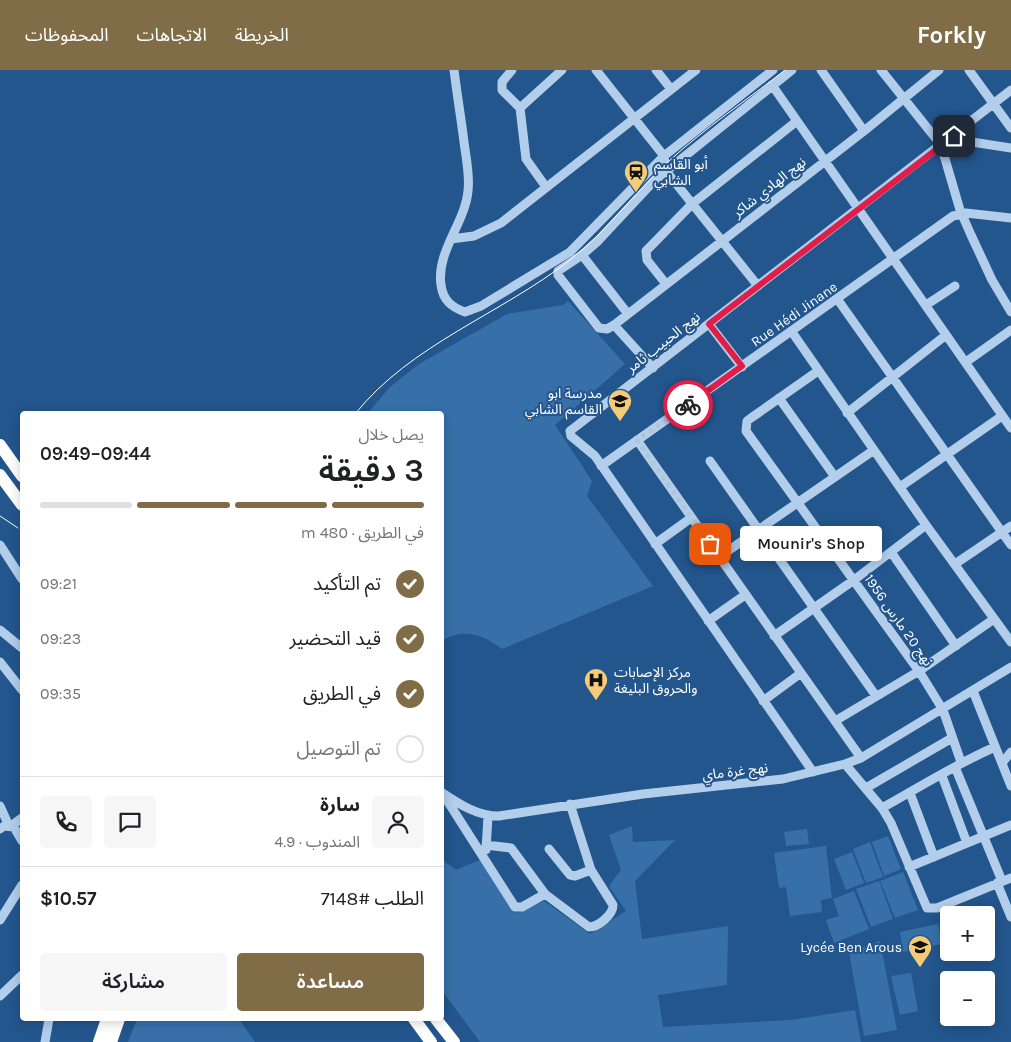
<!DOCTYPE html>
<html lang="ar">
<head>
<meta charset="utf-8">
<style>
  body { margin:0; font-family:Karla,"Noto Sans Arabic",sans-serif; background:#f6f6f6; color:#202124; direction:rtl; height:100vh; display:flex; flex-direction:column; font-size:19px; white-space:nowrap }
  * { box-sizing:border-box; margin:0 }
  p { font-size:16px; color:#757577 }
  .icon { flex:none; width:28px; height:28px; fill:none; stroke:currentColor; stroke-width:2; stroke-linecap:round; stroke-linejoin:round }
  .map { position:relative; flex:1; overflow:hidden; direction:ltr }
  .drawer { position:absolute; left:20px; top:341px; width:424px; height:610px; display:flex; flex-direction:column; background:#fff; border-radius:5px; box-shadow:0 2px 12px #0003; direction:rtl }
  .drawer>* { flex:none }
  .fabs { position:absolute; left:940px; top:836px; display:grid; gap:10px }
  .fabs a { display:grid; place-items:center; width:55px; height:55px; border-radius:5px; background:#fff; box-shadow:0 2px 12px #0003; font-size:25px }
  .pin { position:absolute; display:grid; place-items:center; width:42px; height:42px; color:#fff; margin:-21px; border-radius:10px; box-shadow:0 2px 8px #0006 }
  .courier { position:absolute; display:grid; place-items:center; width:50px; height:50px; margin:-25px; border:4px solid #e11d48; border-radius:50%; background:#fff; color:#222; box-shadow:0 1px 6px #0007 }
  .bubble { position:absolute; height:35px; border-radius:5px; background:#fff; box-shadow:0 2px 12px #0003; font-size:16px; font-weight:600; line-height:35px; text-align:center; direction:rtl }
  .overview em { font-style:normal; font-weight:600 }
  .overview div { display:flex; flex-direction:column-reverse }
  .overview { display:flex; align-items:center; justify-content:space-between; height:85px; padding:0 20px }
  h1 { font-size:32px; font-weight:600; line-height:38px }
  .bar { display:grid; grid-template-columns:repeat(4,1fr); gap:8px 5px; align-content:center; height:60px; padding:0 20px }
  .bar i { height:6px; border-radius:4px; background:#e0e0e0 }
  .bar .on { background:#806d48 }
  .bar p { grid-column:span 4 }
  .line { display:flex; align-items:center; gap:12px; padding:0 20px; border-top:1px solid #e0e0e0 }
  .line div { flex:1 }
  .round { display:grid; place-items:center; flex:none; width:52px; height:52px; border-radius:5px; background:#f6f6f6 }
  ol { padding:0 20px; list-style:none }
  li { display:flex; align-items:center; gap:15px; height:55px }
  li p { margin-inline-start:auto }
  li .icon { padding:5px; border-radius:50%; background:#806d48; color:#fff; stroke-width:4 }
  li:last-child { color:#757577 }
  li i { width:28px; height:28px; border:2px solid #e0e0e0; border-radius:50% }
  .action { display:flex; gap:10px; margin-top:auto; padding:10px 20px }
  .action a { flex:1; height:58px; border-radius:5px; background:#806d48; color:#fff; font-size:20px; font-weight:600; line-height:58px; text-align:center }
  .action a+a { background:#f6f6f6; color:#202124 }
  header { display:flex; align-items:center; gap:30px; box-sizing:border-box; height:70px; padding:0 25px; background:#806d48; color:#fff }
  header strong { font-size:24px }
  nav { display:flex; gap:28px; margin-inline-start:auto; font-size:18px }
  .map>svg:first-child { display:block }
  .green { fill:#3770a9 }
  .lines { fill:none; stroke-linecap:round; stroke-linejoin:round }
  .minor { stroke:#b2ceeb; stroke-width:9 }
  .highway { stroke:#fff; stroke-width:12 }
  .tram { stroke:#fff; stroke-width:1 }
  .done { stroke:#b2c4d7; stroke-width:5; stroke-dasharray:0 9 }
  .route { stroke:#e11d48; stroke-width:6 }
  .labels { text-anchor:middle; stroke-width:4; stroke-linejoin:round; paint-order:stroke }
  .poi-label { font-size:14px; fill:#fff; stroke:#23568d; text-anchor:start }
  .street-label { font-size:14px; fill:#fff; stroke:#23568d }
</style>
</head>
<body>
<header>
<strong>Forkly</strong>
<nav><a>الخريطة</a><a>الاتجاهات</a><a>المحفوظات</a></nav>
</header>
<div class="map">
<svg width="1011" height="972" viewBox="0 0 1011 972">
  <rect width="100%" height="100%" fill="#23568d"/>
  <path class="green" d="M568,231L625,294L555,355L592,411L587,426L653,516L502,579C484,565 463,557 441,571V344H367L390,317L419,294L507,244L563,235Z
    M632,756L633,772L675,770L635,811L642,869L728,856L727,915L658,925L663,957L791,950L855,940L861,972H480L441,919V789L456,800L480,790L517,843L544,831L590,864L626,841L609,816L621,800L609,765Z
    M807,759L809,774L786,776L784,762Z
    M888,766L901,799L884,806L872,772Z
    M870,772L883,807L866,813L853,779Z
    M826,776L832,828L821,830L822,842L790,846L786,817L779,818L774,783Z
    M852,782L864,813L846,820L834,789Z
    M903,802L918,840L895,848L880,811Z
    M879,811L893,849L871,857L856,819Z
    M854,821L869,859L834,873L826,850L839,846L833,829Z
    M938,854L942,874L903,882L900,862Z
    M880,871L897,960L864,966L849,882Z
    M911,903L918,941L900,945L891,906Z
    M137,949H239L255,972H128Z"/>
  <g class="lines">
    <path class="minor" d="M454,0C457,24 461,48 464,72C466,88 470,105 468,121C465,153 436,182 441,215C443,230 451,237 465,242L481,236L570,182L664,86L773,0
      M512,0L502,12V20L520,38
      M596,0L664,86L666,101L758,216
      M656,0L671,19
      M792,0L654,111L598,171L582,185L558,201V205L599,258L607,259L614,255L864,61L939,0
      M821,0L864,61
      M881,0L941,75L960,140L971,165L992,210L1011,242
      M969,0L1011,58
      M772,15L1011,358
      M954,66L959,70L1011,78
      M546,117L526,89L520,38L562,0
      M451,169L474,166L501,153L696,0
      M582,185L628,244
      M666,214L647,190L646,181L692,134L797,51
      M838,230L1011,475
      M926,235L955,216
      M709,254L742,297
      M614,255L653,298
      M792,262L926,455L1011,572
      M966,292L1011,260
      M818,301L751,348L747,351L746,361L919,601L943,640L961,692
      M779,328L835,407
      M847,343L946,265
      M637,370L861,688
      M710,391L876,626
      M601,396L953,146L966,143L1011,148
      M900,417L1002,346
      M655,474L691,448
      M0,475L22,509
      M891,482L956,576
      M719,487L874,380
      M955,494L1011,456
      M708,551L745,525
      M0,560L22,578
      M774,566L854,510L926,455
      M0,592L22,620
      M973,621L1011,716
      M763,631L801,603
      M835,651L919,601L994,549
      M1002,693L1011,682
      M845,694L882,738L891,753L927,838H937L1011,808
      M955,697L1002,811
      M813,702L595,386L571,366L570,361L1011,20
      M942,706L967,773
      M866,718L952,668
      M441,722C459,734 477,746 499,746L643,724L783,709L845,694L861,688L1011,597
      M910,723L934,787
      M443,724L515,837H522L545,824
      M0,736L9,756
      M882,738C920,717 956,694 995,677
      M11,756L22,748
      M0,759L4,756L14,757L22,771
      M486,775L511,778L545,824L589,857C598,857 613,845 613,835L591,800L570,734
      M549,779L570,805L575,806L591,800
      M486,780L488,746
      M909,797L1011,755
      M997,813L1011,847
      M0,850L22,815
      M0,926L22,905
      M45,972L49,949"/>
    <path class="highway" d="M0,375L22,406
      M0,405L22,435
      M414,949L431,972
      M436,949L454,972
      M99,972L107,949
      M111,972L119,949"/>
    <path class="tram" d="M355,344C411,274 501,244 570,190C607,161 634,123 669,91C705,58 747,30 785,0
      M0,446L18,458"/>
  </g>
  <g class="lines">
    <path class="done" d="M688,335L637,370L710,474"/>
    <path class="route" d="M688,335L742,296L709,254L954,66"/>
  </g>
  <defs>
    <g id="station-pin" transform="scale(1.25)"><path d="M0 17L-7.5 6A9.5 9.5 0 1 1 7.5 6Z" fill="#f6cb75" stroke="#23568d"/><path d="M-3-6H3Q5-6 5-4V2Q5 4 3 4L4.5 6H3L1.5 4h-3L-3 6H-4.5L-3 4Q-5 4-5 2V-4Q-5-6-3-6ZM-3.5-4v3h7v-3ZM-3.5 1v1.5H-2V1ZM2 1v1.5H3.5V1Z" fill="#111"/></g>
    <g id="school-pin" transform="scale(1.25)"><path d="M0 17L-7.5 6A9.5 9.5 0 1 1 7.5 6Z" fill="#f6cb75" stroke="#23568d"/><path d="M0-5L7-2L0 1L-7-2ZM-4 1L0 2.5L4 1V4Q0 6-4 4Z" fill="#111"/></g>
    <g id="hospital-pin" transform="scale(1.25)"><path d="M0 17L-7.5 6A9.5 9.5 0 1 1 7.5 6Z" fill="#f6cb75" stroke="#23568d"/><path d="M-5-5h3v3.5h4V-5h3V5h-3V1.5h-4V5h-3Z" fill="#111"/></g>
  </defs>
  <g fill-rule="evenodd">
    <use href="#station-pin" x="636" y="102"/>
    <use href="#school-pin" x="620" y="331"/>
    <use href="#hospital-pin" x="596" y="610"/>
    <use href="#school-pin" x="920" y="877"/>
  </g>
  <g class="labels">
    <g class="poi-label">
      <text x="654" y="99">أبو القاسم<tspan x="654" dy="16">الشابي</tspan></text>
      <text x="602" y="328" text-anchor="end">مدرسة ابو<tspan x="602" dy="16">القاسم الشابي</tspan></text>
      <text x="614" y="607">مركز الإصابات<tspan x="614" dy="16">والحروق البليغة</tspan></text>
      <text x="902" y="882" text-anchor="end">Lycée Ben Arous</text>
    </g>
    <g class="street-label">
      <text transform="translate(769 117) rotate(-38)" y="5">نهج الهادي شاكر</text>
      <text transform="translate(794 244) rotate(-35)" y="5">Rue Hédi Jinane</text>
      <text transform="translate(663 272) rotate(-38)" y="5">نهج الحبيب ثامر</text>
      <text transform="translate(899 550) rotate(55)" y="5">نهج 20 مارس 1956</text>
      <text transform="translate(735 701) rotate(-7)" y="5">نهج غرة ماي</text>
    </g>
  </g>
</svg>
<div class="fabs">
<a>+</a>
<a>−</a>
</div>
<div class="pin" style="left:710px;top:474px;background:#ea580c"><svg class="icon" aria-label="bag" viewBox="0 0 24 24"><path d="M5 8h14l-1 12H6zM9 8a3 3 0 0 1 6 0"/></svg></div>
<div class="pin" style="left:954px;top:66px;background:#1f2937"><svg class="icon" aria-label="home" viewBox="0 0 24 24"><path d="M3 11l9-7 9 7M6 9v11h12V9"/></svg></div>
<div class="courier" style="left:688px;top:335px"><svg class="icon" aria-label="bike" viewBox="0 0 24 24"><circle cx="6" cy="16" r="4"/><circle cx="18" cy="16" r="4"/><path d="M6 16l4-8h5l3 8M10 8l3 8H6M13 5h3"/></svg></div>
<div class="bubble" style="left:740px;top:456px;width:142px">Mounir's Shop</div>
<section class="drawer">
<div class="overview"><div><h1>3 دقيقة</h1><p>يصل خلال</p></div><em>09:44–09:49</em></div>
<div class="bar"><i class="on"></i><i class="on"></i><i class="on"></i><i></i><p>في الطريق · 480 m</p></div>
<ol>
<li><svg class="icon" aria-label="check" viewBox="0 0 24 24"><path d="M5 12l5 5 9-10"/></svg>تم التأكيد<p>09:21</p></li>
<li><svg class="icon" aria-label="check" viewBox="0 0 24 24"><path d="M5 12l5 5 9-10"/></svg>قيد التحضير<p>09:23</p></li>
<li><svg class="icon" aria-label="check" viewBox="0 0 24 24"><path d="M5 12l5 5 9-10"/></svg>في الطريق<p>09:35</p></li>
<li><i></i>تم التوصيل</li>
</ol>
<div class="line" style="height:90px"><a class="round"><svg class="icon" aria-label="person" viewBox="0 0 24 24"><circle cx="12" cy="8" r="4"/><path d="M4 21q1-7 8-7t8 7"/></svg></a><div><b>سارة</b><p>المندوب · 4.9</p></div><a class="round"><svg class="icon" aria-label="chat" viewBox="0 0 24 24"><path d="M4 5h16v11H9l-5 4z"/></svg></a><a class="round"><svg class="icon" aria-label="phone" viewBox="0 0 24 24"><path d="M5 4h4l2 5-3 2q2 4 5 5l2-3 5 2v4C11 20 4 13 5 4z"/></svg></a></div>
<div class="line" style="height:65px"><div>الطلب #7148</div><b>$10.57</b></div>
<div class="action"><a>مساعدة</a><a>مشاركة</a></div>
</section>
</div>
</body>
</html>
